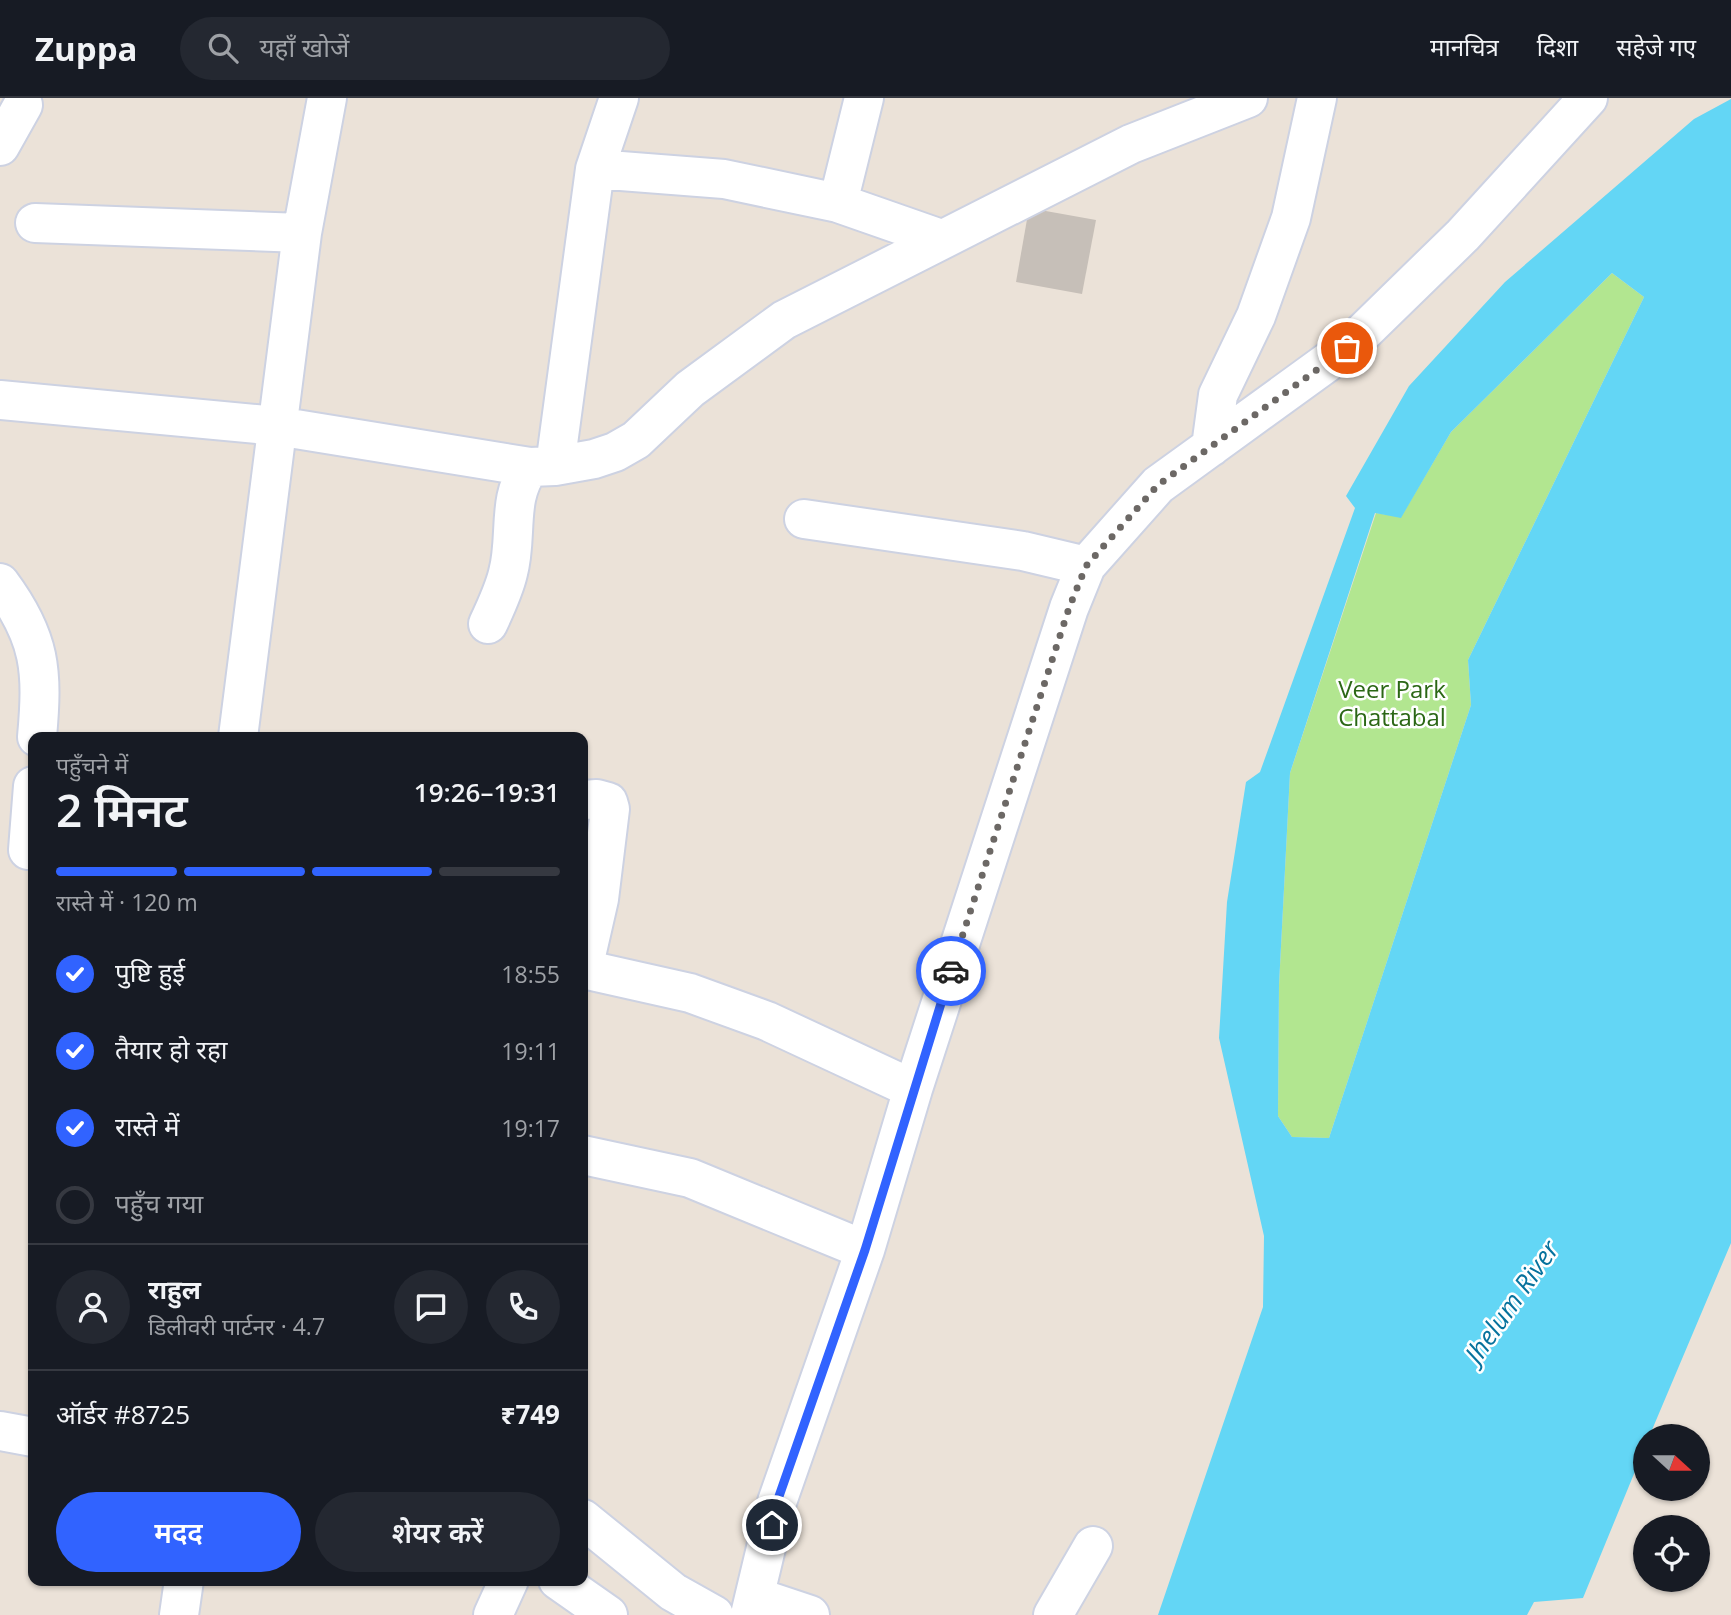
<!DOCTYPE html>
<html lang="hi">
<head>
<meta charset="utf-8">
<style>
  body { margin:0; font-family:"Open Sans","Noto Sans Devanagari",sans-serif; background:#242831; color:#f1f3f6; height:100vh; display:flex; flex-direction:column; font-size:26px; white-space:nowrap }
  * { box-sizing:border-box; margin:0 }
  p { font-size:23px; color:#9ea1a6 }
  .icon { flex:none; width:38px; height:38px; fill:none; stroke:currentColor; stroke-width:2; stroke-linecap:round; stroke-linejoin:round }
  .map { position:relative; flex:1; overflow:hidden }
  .sheet { position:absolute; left:28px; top:634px; width:560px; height:854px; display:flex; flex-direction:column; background:#171b24; border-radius:14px; box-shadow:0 2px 5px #0004 }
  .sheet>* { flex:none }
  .needle { width:46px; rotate:111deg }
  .buttons { position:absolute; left:1633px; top:1326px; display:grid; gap:14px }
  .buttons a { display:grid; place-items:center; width:77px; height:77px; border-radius:50%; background:#171b24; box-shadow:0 2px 5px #0004; font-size:35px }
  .pin { position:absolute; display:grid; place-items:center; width:60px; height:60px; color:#fff; margin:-30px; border:4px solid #fff; border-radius:50%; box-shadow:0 2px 7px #0007 }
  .courier { position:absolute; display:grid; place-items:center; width:70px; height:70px; margin:-35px; border:5px solid #3163ff; border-radius:50%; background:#fff; color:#222; box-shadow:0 2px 9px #0007 }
  .summary em { font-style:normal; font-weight:600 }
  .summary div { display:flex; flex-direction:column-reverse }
  .summary { display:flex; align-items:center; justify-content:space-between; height:119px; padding:0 28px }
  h1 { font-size:46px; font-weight:600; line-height:52px }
  .bar { display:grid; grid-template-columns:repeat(4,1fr); gap:10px 7px; align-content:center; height:84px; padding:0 28px }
  .bar i { height:9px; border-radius:5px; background:#363941 }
  .bar .active { background:#3163ff }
  .bar p { grid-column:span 4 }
  .line { display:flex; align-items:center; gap:18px; padding:0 28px; border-top:2px solid #363941 }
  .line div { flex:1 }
  .round { display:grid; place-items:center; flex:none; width:74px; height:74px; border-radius:37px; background:#242831 }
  ol { padding:0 28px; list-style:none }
  li { display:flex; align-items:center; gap:21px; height:77px }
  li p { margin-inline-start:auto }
  li .icon { padding:7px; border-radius:50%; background:#3163ff; color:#fff; stroke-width:4 }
  li:last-child { color:#9ea1a6 }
  li i { width:38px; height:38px; border:4px solid #363941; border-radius:50% }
  .button { display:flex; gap:14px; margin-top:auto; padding:14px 28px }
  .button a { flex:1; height:80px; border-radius:42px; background:#3163ff; color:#fff; font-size:28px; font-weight:600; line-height:80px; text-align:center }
  .button a+a { background:#242831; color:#f1f3f6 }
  header { display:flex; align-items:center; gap:42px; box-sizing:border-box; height:98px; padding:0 35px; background:#171b24; border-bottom:2px solid #363941 }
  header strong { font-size:33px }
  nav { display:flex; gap:38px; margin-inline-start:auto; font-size:24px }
  .search { width:490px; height:63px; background:#242831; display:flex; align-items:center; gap:18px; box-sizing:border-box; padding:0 24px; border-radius:38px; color:#9ea1a6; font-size:26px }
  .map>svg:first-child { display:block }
  .green { fill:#b2e690 }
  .water { fill:#63d6f5; fill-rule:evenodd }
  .building { fill:#c6bfb8 }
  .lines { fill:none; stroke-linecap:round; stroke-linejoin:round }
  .minor-casing { stroke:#cdd2e2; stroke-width:42 }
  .minor { stroke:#fff; stroke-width:38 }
  .done { stroke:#6c6865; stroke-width:7; stroke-dasharray:0 12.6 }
  .route { stroke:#3163ff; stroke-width:9 }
  .labels { text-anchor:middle; stroke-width:5; stroke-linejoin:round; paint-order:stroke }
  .park-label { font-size:24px; fill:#2b6715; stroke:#fff }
  .water-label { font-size:26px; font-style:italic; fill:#06729d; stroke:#fff }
</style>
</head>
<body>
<header>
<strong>Zuppa</strong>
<div class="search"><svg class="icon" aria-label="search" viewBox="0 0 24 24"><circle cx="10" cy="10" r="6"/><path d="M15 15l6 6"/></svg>यहाँ खोजें</div>
<nav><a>मानचित्र</a><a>दिशा</a><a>सहेजे गए</a></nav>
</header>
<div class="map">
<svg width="1731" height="1517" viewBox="0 0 1731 1517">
  <rect width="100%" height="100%" fill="#ebe2d8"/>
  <path class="green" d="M1612,175L1644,199L1468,562L1471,607L1329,1040L1292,1039L1278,1018L1279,887L1290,675L1376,415L1401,419L1451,334Z"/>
  <path class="water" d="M1731,1V1145L1649,1339H1645V1349L1583,1500L1534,1504L1527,1517H1158L1263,1209L1264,1138L1219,940L1227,804L1246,684L1260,674L1355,410L1346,398L1409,288L1505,184L1694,21ZM1612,175L1644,199L1468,562L1471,607L1329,1040L1292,1039L1278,1018L1279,887L1290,675L1375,415L1401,420L1451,334Z"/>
  <path class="building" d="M1029,110L1096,122L1082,196L1016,184Z"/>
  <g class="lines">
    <g class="minor-casing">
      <path id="minor" d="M0,48L23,7
        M595,71L724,81L838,105L864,0
        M838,105L941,141
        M35,125L302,135
        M0,302L277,328L530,369
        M1211,349L1218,297L1256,218L1291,120L1317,0
        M555,368L594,361L615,354L636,342L690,291L784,222L1131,46L1248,0
        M804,421L1023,453L1086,468
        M0,485C41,540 43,573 37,639
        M488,526C496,509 504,492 508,475C518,438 506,400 530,369L555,368L595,71L619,0
        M238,639L302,135L327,0
        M583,702L597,701L608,704L610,711L599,801L583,871L690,895L767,923L913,991
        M28,752L33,688
        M583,1057L690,1080L865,1152
        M0,1333L33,1339
        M583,1421L673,1494L714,1517
        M558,1482L608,1517
        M756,1499L810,1517
        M179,1517L184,1482
        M493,1517L509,1482
        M750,1517L777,1404L865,1152L913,991L1069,510L1086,468L1158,387L1347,250L1463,137L1588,0
        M1053,1517L1093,1448"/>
    </g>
    <use href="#minor" class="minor"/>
  </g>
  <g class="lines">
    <path class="done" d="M951,873L1069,510L1086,468L1158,387L1347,250"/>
    <path class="route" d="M772,1427L777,1404L865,1152L951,873"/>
  </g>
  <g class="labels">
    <g class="park-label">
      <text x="1392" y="600">Veer Park<tspan x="1392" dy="28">Chattabal</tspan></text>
    </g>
    <g class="water-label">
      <text transform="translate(1512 1204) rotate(-55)" y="9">Jhelum River</text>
    </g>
  </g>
</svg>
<div class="buttons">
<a><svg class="needle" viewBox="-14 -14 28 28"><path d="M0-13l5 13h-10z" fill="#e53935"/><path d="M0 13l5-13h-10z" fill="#9ea1a6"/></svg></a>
<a><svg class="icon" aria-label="locate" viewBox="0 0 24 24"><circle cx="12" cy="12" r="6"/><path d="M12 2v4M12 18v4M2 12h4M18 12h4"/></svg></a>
</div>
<div class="pin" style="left:1347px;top:250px;background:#ea580c"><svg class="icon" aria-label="bag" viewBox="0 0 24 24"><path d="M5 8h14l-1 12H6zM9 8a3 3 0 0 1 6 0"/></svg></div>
<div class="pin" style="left:772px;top:1427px;background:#1f2937"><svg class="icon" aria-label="home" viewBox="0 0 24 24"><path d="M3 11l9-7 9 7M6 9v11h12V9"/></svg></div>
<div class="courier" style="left:951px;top:873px"><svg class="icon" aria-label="car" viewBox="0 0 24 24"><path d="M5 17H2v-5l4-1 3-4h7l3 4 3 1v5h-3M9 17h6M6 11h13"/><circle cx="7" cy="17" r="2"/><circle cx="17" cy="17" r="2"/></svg></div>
<section class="sheet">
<div class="summary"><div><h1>2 मिनट</h1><p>पहुँचने में</p></div><em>19:26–19:31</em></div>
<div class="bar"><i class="active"></i><i class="active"></i><i class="active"></i><i></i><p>रास्ते में · 120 m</p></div>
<ol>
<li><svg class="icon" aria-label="check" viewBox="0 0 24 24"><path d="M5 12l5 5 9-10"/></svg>पुष्टि हुई<p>18:55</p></li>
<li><svg class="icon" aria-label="check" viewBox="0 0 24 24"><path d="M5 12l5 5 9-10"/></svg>तैयार हो रहा<p>19:11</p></li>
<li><svg class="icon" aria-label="check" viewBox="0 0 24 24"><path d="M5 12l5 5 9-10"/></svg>रास्ते में<p>19:17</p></li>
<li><i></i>पहुँच गया</li>
</ol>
<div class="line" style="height:126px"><a class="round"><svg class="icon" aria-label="person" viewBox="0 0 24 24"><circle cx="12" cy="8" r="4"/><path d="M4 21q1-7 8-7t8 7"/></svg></a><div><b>राहुल</b><p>डिलीवरी पार्टनर · 4.7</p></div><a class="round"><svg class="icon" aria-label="chat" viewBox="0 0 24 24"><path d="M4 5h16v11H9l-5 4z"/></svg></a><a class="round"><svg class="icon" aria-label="phone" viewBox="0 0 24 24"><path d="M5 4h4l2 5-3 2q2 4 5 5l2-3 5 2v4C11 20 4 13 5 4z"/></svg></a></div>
<div class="line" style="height:91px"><div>ऑर्डर #8725</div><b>₹749</b></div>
<div class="button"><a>मदद</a><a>शेयर करें</a></div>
</section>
</div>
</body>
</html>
